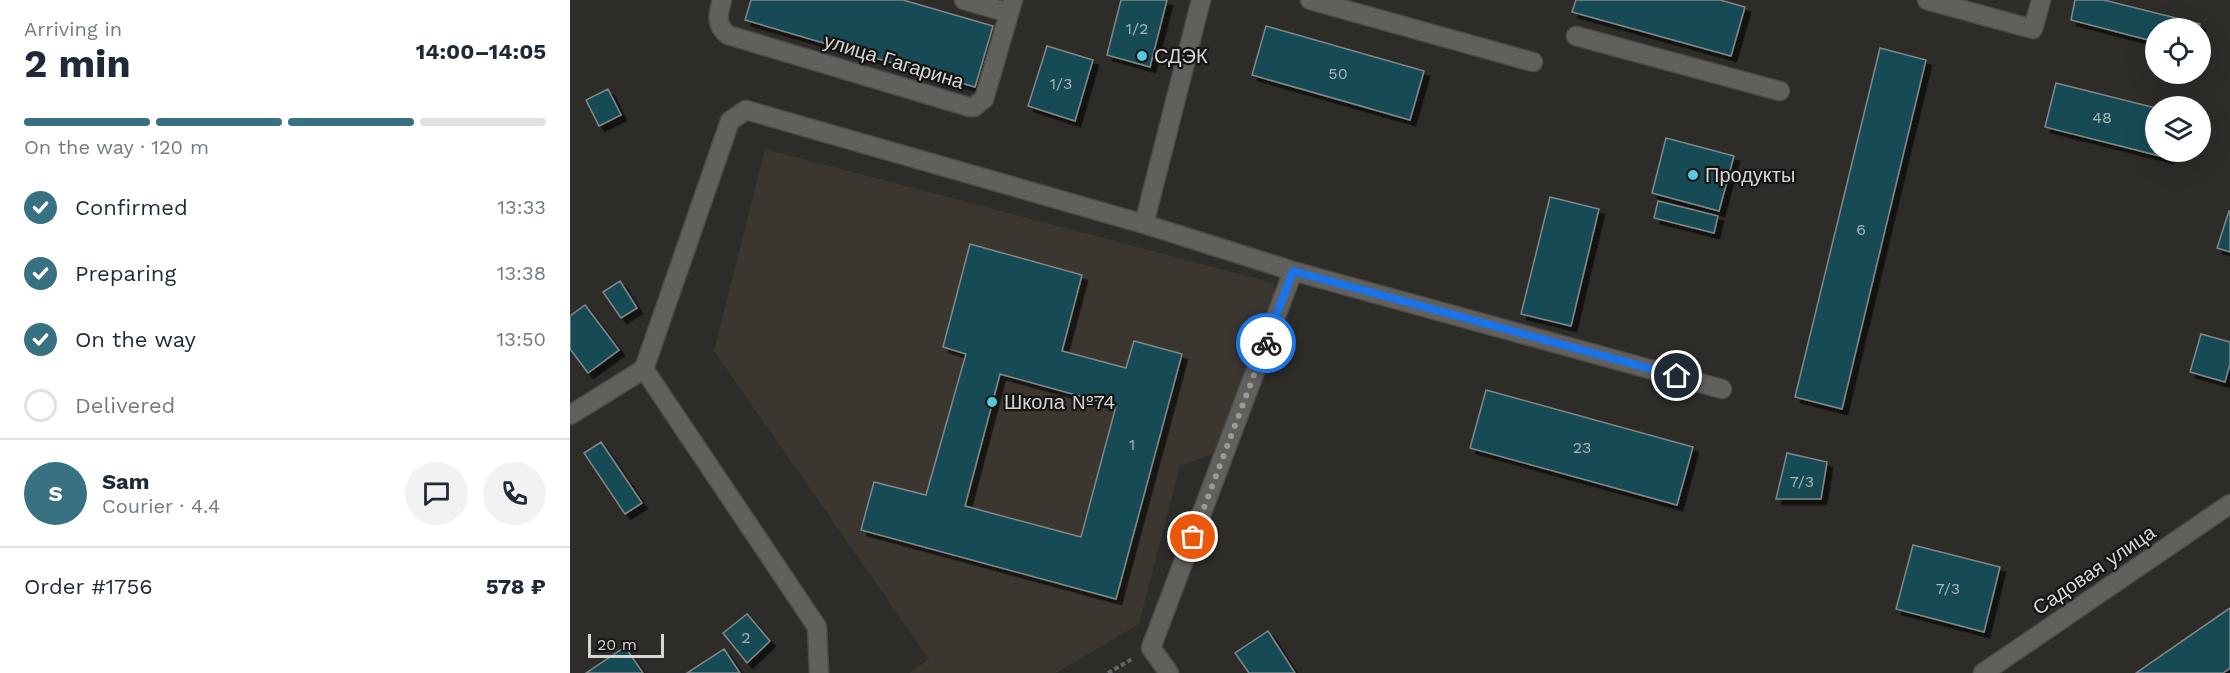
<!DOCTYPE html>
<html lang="en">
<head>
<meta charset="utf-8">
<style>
  body { margin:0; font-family:"Work Sans",sans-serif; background:#f2f2f3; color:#1f2937; height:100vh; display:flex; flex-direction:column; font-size:22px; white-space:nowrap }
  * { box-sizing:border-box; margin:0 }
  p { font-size:20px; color:#747a83 }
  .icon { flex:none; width:33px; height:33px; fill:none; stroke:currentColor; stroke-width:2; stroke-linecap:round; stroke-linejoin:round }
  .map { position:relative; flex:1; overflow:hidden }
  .details { display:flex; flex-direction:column; background:#fff; width:570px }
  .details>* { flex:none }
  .tools { position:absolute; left:1575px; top:18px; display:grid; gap:12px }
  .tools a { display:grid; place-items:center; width:66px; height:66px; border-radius:50%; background:#fff; box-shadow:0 6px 24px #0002; font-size:30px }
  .scale { position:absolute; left:18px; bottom:15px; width:76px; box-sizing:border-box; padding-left:6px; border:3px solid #d8d6d5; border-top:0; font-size:16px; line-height:21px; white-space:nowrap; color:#d8d6d5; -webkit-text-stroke:4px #151413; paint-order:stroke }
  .pin { position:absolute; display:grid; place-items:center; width:51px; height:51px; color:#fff; margin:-26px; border:3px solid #fff; border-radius:50%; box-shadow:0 2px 6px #0007 }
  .courier { position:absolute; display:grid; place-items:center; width:60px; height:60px; margin:-30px; border:4px solid #1a73e8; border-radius:50%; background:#fff; color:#222; box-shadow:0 2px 8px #0007 }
  .overview em { font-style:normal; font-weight:700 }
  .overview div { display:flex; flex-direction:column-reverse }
  .overview { display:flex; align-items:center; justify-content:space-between; height:102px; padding:0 24px }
  h1 { font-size:39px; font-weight:700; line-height:45px }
  .bar { display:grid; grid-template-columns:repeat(4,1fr); gap:9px 6px; align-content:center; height:72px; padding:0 24px }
  .bar i { height:8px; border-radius:4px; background:#e0e1e3 }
  .bar .selected { background:#377182 }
  .bar p { grid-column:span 4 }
  .line { display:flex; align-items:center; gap:15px; padding:0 24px; border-top:2px solid #e0e1e3 }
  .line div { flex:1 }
  .round { display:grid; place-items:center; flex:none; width:63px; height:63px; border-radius:32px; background:#f2f2f3 }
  ol { padding:0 24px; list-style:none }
  li { display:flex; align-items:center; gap:18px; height:66px }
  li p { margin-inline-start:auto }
  li .icon { padding:6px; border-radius:50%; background:#377182; color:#fff; stroke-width:4 }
  li:last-child { color:#747a83 }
  li i { width:33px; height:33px; border:3px solid #e0e1e3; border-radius:50% }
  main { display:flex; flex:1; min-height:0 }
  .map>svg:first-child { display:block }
  .built { fill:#3b362f }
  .building { fill:#164c55; stroke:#838788; stroke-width:1.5; fill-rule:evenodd; filter:url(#shadow) }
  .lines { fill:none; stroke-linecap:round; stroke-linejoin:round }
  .minor-casing { stroke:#4c4a49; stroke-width:21 }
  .path { stroke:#676664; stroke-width:4; stroke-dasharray:4.5 3; stroke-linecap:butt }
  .minor { stroke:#62605d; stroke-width:18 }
  .done { stroke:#9c9a99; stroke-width:6; stroke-dasharray:0 10.8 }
  .route { stroke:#1a73e8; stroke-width:8 }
  .poi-dot { fill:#54cade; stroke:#151413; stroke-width:2 }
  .labels { text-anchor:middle; stroke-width:4.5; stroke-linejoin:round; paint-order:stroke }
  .number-label { font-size:16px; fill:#a8b4b5 }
  .poi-label { font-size:20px; fill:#d8d6d5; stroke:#151413; text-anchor:start }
  .street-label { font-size:20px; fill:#d8d6d5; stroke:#151413 }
</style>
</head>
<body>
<main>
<section class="details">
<div class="overview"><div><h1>2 min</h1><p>Arriving in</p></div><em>14:00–14:05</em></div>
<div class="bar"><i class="selected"></i><i class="selected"></i><i class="selected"></i><i></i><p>On the way · 120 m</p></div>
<ol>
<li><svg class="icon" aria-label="check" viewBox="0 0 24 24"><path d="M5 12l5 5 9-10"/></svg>Confirmed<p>13:33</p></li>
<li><svg class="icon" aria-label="check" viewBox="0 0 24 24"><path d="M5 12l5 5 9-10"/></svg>Preparing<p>13:38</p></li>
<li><svg class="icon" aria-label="check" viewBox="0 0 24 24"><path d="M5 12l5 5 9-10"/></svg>On the way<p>13:50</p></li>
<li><i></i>Delivered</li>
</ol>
<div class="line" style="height:108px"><b class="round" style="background:#377182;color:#fff">S</b><div><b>Sam</b><p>Courier · 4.4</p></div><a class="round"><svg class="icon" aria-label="chat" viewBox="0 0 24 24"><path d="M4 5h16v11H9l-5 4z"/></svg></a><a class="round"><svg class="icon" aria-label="phone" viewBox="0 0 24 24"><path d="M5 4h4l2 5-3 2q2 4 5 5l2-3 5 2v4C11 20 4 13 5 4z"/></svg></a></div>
<div class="line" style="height:78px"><div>Order #1756</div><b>578 ₽</b></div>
</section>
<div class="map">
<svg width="1660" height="673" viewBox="0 0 1660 673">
  <defs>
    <filter id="shadow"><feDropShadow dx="5.5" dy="5.5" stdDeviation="0" flood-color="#0009"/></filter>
  </defs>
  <rect width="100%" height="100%" fill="#2d2c29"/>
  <path class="built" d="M195,149L704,283V302L643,454L610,466L569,624L486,673H339L359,659L144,351Z"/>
  <path class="building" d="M181,0H333L423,26L405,87L175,20Z
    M551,0H597L580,67L537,55Z
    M1006,0H1150L1175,7L1161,56L1002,12Z
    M1505,0H1534L1630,24L1629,28H1586V42L1501,20Z
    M696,26L854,71L840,120L682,75Z
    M477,46L523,60L505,121L458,106Z
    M1310,48L1356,60L1272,409L1225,397Z
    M1486,83L1586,108V152H1600L1598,158L1475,127Z
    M38,89L51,115L29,126L16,100Z
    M1096,138L1164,156L1149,211L1082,193Z
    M980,197L1029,209L1001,326L951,314Z
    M1088,201L1148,216L1144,233L1084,218Z
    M1659,211H1660V252L1647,248Z
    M400,244L512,275L492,351L556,368L564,341L612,354L546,599L291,530L304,482L356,495L396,354L373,347ZM430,374L546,406L511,537L395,506Z
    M50,281L67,308L51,318L33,292Z
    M15,305L49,350L18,373L0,349V316Z
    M1631,334L1660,342V364L1655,382L1620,372Z
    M916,390L1123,447L1107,505L900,448Z
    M31,442L72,503L55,514L14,453Z
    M1217,453L1257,462L1251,499H1206Z
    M1343,545L1430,567L1414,632L1326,609Z
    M1660,608V668L1653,673H1566Z
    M177,614L200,641L177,663L153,633Z
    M698,631L725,673H679L665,653Z
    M55,647L73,673H16Z
    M154,649L170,673H117Z"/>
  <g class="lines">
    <g class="minor-casing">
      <path id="minor" d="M152,0C148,14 145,25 158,35L399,107H404L414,99L443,0
        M394,0L439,13
        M740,0L963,62
        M1357,0L1463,29L1471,0
        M1006,36L1210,91
        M574,224L631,0
        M74,369L160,121L176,110L574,224L723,271L1152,389
        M74,369L247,627L249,673
        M0,415L74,369
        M599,673L581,648L723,271
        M1413,673L1660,504"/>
    </g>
    <path class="path" d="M538,673L562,659"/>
    <use href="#minor" class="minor"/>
  </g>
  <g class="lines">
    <path class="done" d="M623,537L696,343"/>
    <path class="route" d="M696,343L723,271L1107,376"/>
  </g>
  <g class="poi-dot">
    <circle cx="572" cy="56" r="6"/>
    <circle cx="1123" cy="175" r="6"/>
    <circle cx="422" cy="402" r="6"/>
  </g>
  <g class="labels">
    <g class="number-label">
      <text x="567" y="34">1/2</text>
      <text x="768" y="79">50</text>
      <text x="491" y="89">1/3</text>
      <text x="1532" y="123">48</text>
      <text x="1291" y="235">6</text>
      <text x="562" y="450">1</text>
      <text x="1012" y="453">23</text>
      <text x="1232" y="487">7/3</text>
      <text x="1378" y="594">7/3</text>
      <text x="176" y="643">2</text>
    </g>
    <g class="poi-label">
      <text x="584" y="63">СДЭК</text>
      <text x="1135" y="182">Продукты</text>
      <text x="434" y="409">Школа №74</text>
    </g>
    <g class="street-label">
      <text transform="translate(324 61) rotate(17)" y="7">улица Гагарина</text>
      <text transform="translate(1524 570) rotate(-34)" y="7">Садовая улица</text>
    </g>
  </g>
</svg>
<div class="tools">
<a><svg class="icon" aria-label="locate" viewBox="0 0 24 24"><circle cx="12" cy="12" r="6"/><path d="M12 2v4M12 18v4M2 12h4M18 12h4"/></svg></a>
<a><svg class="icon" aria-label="layers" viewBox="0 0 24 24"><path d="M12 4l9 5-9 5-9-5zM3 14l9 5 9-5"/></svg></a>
</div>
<div class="scale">20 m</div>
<div class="pin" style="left:623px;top:537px;background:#ea580c"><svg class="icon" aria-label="bag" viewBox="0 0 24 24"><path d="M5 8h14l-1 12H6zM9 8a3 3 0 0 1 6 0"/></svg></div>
<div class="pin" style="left:1107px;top:376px;background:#1f2937"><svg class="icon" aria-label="home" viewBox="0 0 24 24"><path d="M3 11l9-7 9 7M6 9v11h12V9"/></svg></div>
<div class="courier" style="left:696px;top:343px"><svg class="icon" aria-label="bike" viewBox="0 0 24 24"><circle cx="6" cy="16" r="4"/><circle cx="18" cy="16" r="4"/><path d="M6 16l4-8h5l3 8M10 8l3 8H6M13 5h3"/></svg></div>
</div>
</main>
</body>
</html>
